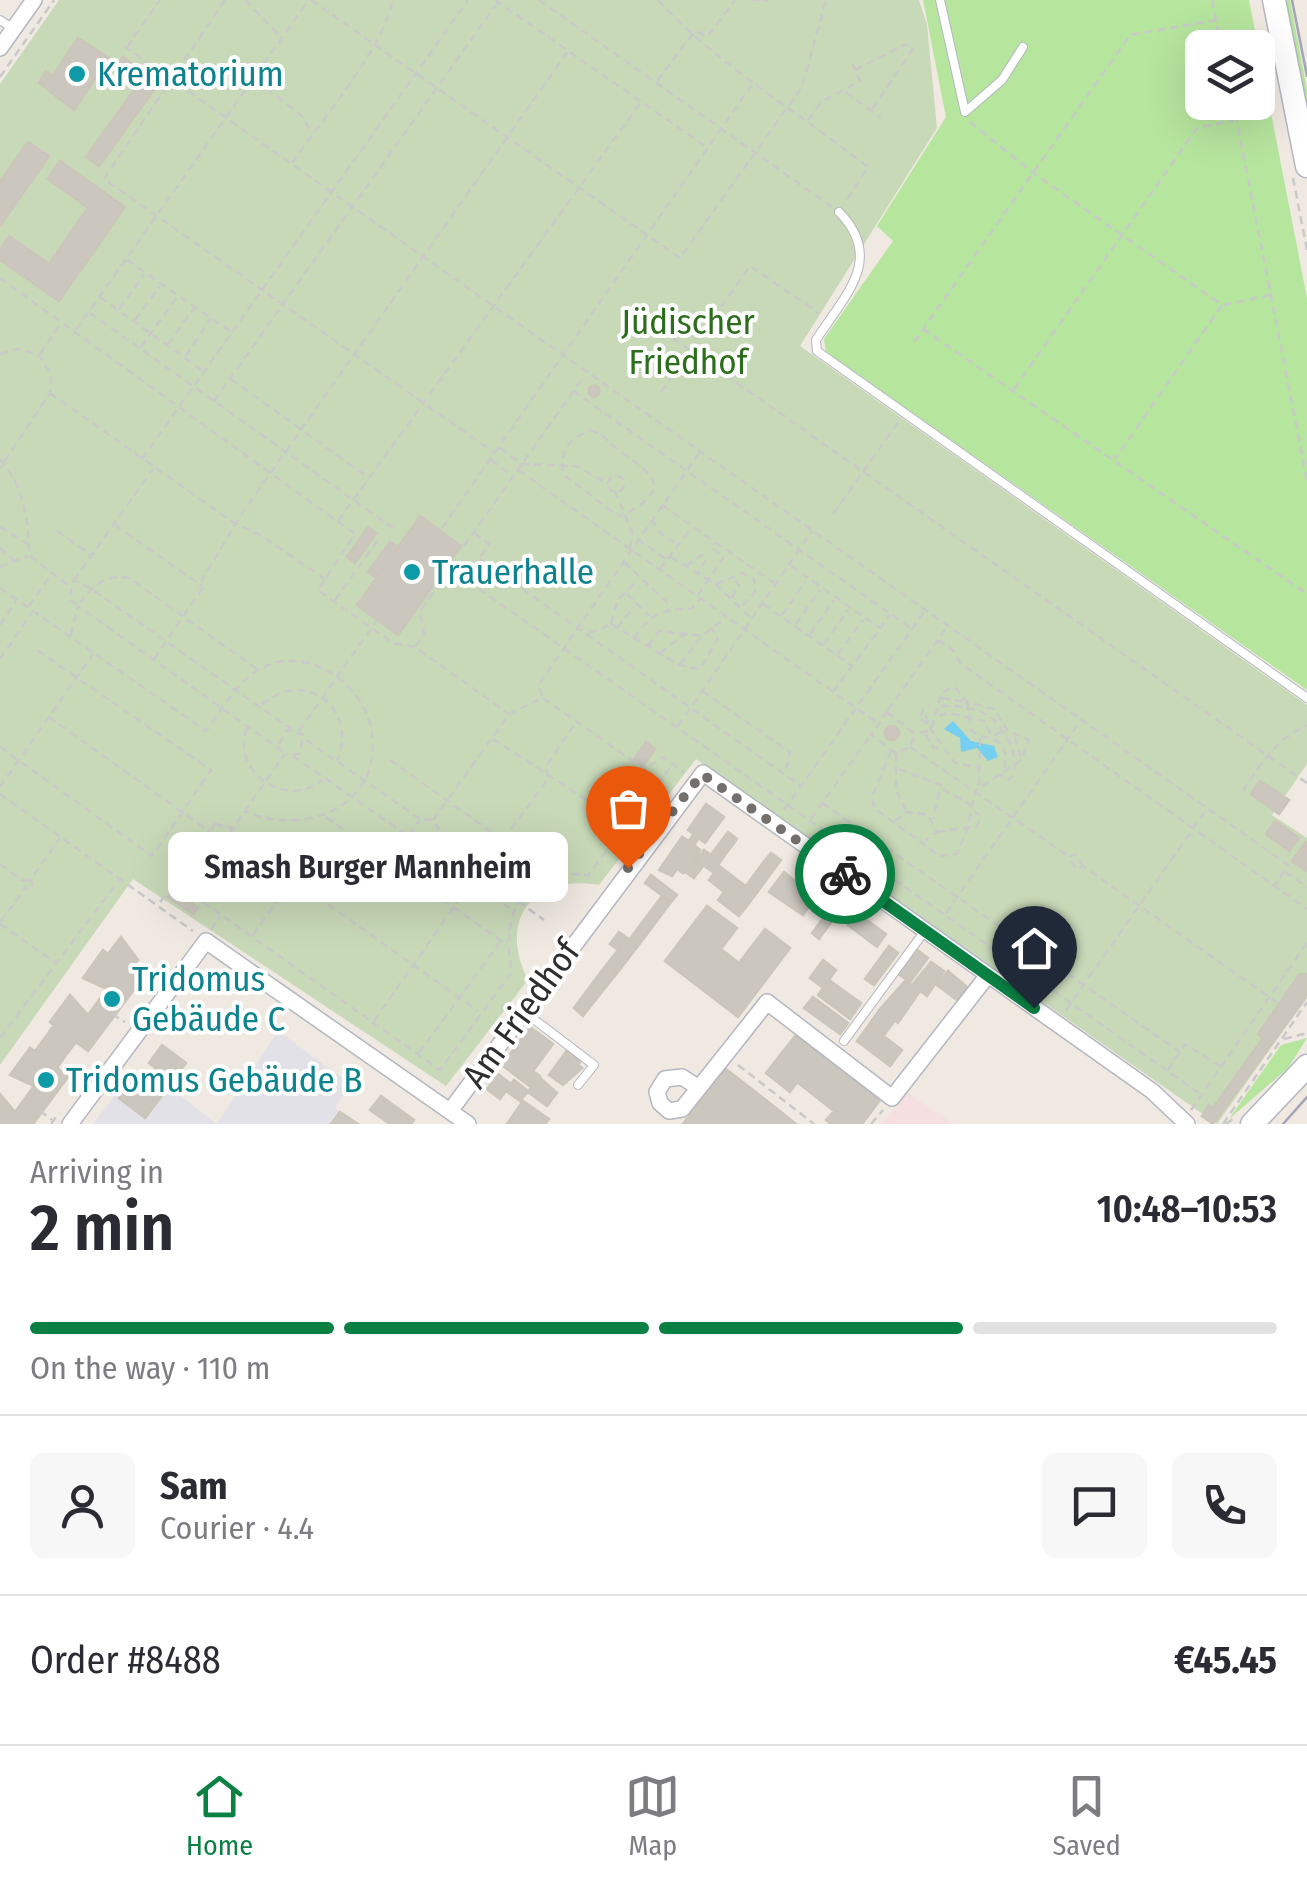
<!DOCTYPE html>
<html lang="en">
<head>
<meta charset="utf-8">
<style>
  body { margin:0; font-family:"Fira Sans Condensed",sans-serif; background:#f7f7f7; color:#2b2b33; height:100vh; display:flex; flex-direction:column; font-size:38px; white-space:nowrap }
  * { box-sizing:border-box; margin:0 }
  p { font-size:32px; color:#7c7c81 }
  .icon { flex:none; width:55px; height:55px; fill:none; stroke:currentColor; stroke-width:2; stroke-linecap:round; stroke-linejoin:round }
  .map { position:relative; height:1124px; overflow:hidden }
  .details { display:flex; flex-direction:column; background:#fff; flex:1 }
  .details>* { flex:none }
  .fabs { position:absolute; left:1185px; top:30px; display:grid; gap:20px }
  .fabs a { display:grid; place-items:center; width:90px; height:90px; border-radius:15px; background:#fff; box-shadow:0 10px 40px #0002; font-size:50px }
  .pin { position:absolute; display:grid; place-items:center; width:85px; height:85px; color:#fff; margin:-102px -42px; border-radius:50% 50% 50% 0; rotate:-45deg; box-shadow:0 0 10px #0007 }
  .pin .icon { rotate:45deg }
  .courier { position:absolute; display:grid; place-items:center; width:100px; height:100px; margin:-50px; border:8px solid #0b8043; border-radius:50%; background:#fff; color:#222; box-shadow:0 2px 12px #0007 }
  .bubble { position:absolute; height:70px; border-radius:15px; background:#fff; box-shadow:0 10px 40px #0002; font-size:32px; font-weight:600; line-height:70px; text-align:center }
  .headline em { font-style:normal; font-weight:600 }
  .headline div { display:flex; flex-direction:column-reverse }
  .headline { display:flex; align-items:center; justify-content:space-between; height:170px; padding:0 30px }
  h1 { font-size:65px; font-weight:600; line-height:75px }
  .bar { display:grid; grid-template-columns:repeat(4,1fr); gap:15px 10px; align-content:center; height:120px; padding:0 30px }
  .bar i { height:12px; border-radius:8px; background:#e1e1e2 }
  .bar .current { background:#0b8043 }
  .bar p { grid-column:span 4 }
  .line { display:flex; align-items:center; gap:25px; padding:0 30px; border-top:2px solid #e1e1e2 }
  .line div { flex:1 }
  .round { display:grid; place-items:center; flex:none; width:105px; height:105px; border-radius:15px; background:#f7f7f7 }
  .dock { display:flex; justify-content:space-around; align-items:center; height:140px; border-top:2px solid #e1e1e2; background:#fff; font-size:28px; color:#7c7c81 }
  .dock a { display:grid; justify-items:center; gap:5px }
  .dock .current { color:#0b8043 }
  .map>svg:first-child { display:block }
  .industrial { fill:#e3e1e8 }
  .medical { fill:#f5dfe0 }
  .green { fill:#b6e59e; fill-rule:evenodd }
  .cemetery { fill:#c8d9b8 }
  .water { fill:#75cff0 }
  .building { fill:#cbc7bf; stroke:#cbc5ba; stroke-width:2.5 }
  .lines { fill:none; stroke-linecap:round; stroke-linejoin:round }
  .service-casing { stroke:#b4b7c1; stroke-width:10 }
  .minor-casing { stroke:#b4b7c1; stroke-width:18 }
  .secondary-casing { stroke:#b4b7c1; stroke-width:25 }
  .path { stroke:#c9c9c9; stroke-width:2.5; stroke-dasharray:8 5; stroke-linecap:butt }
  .service { stroke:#fff; stroke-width:8 }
  .minor { stroke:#fff; stroke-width:15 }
  .secondary { stroke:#fff; stroke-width:22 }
  .tram { stroke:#a3a6b8; stroke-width:2.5 }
  .done { stroke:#726f6d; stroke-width:10; stroke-dasharray:0 18 }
  .route { stroke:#0b8043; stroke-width:12 }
  .culture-dot { fill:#0f9aa8; stroke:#fff; stroke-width:4 }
  .labels { text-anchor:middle; stroke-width:8; stroke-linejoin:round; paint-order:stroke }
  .culture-label { font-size:35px; fill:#0d838f; stroke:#fff; text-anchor:start }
  .park-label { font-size:35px; fill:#2c6e1b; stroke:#fff }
  .street-label { font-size:35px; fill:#2e2e2e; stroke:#fff }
</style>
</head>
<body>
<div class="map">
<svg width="1307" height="1124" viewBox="0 0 1307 1124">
  <rect width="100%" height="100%" fill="#efe9e1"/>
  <path class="industrial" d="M278,1031L351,1084L335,1108L358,1124H93L115,1095L145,1118L169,1087L217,1124Z"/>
  <path class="medical" d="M907,1093L954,1124H881Z"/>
  <path class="green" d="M923,0H1249L1307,298V690L826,352L824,339L893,241L877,226L946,117ZM1202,48H1258V102H1202Z
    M1283,0H1290L1307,90V123Z
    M1307,1038L1288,1068L1229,1119L1281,1045Z"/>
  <path class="cemetery" d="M59,0H919L927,25L937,128L800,346L1307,705V764L1272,815L1307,838V997L1217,1124L696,759L599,885C534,874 497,919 528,980L446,1086L133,879L0,1065V84Z"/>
  <path class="water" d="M953,721L971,741L994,746L998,757L988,761L977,748L961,752L960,738L944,729Z"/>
  <path class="building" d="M78,38L109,58L74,110L39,83L46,71L53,76Z
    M123,57L159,83L99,166L86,157L137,86L114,70Z
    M28,142L49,156L0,226V182Z
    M60,161L125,207L59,301L0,260V249L9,236L49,264L88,208L48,179Z
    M588.5 391a5.5 5.5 0 1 1 11 0a5.5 5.5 0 1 1-11 0Z
    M420,516L461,546L398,635L357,605Z
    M368,527L376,533L355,563L347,557Z
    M390,542L398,547L376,578L368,572Z
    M885 733a7 7 0 1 1 14 0a7 7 0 1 1-14 0Z
    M646,742L655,749L643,766L634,759Z
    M1260,781L1289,800L1279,814L1251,794Z
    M706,804L724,817L705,843L688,830Z
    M1275,821L1299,838L1289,851L1266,834Z
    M728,832L737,839L725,855L716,848Z
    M693,835L699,838L694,845L700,850L690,870L683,873L677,869L672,876L659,870L682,837L689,841Z
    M213,838L231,850L215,877L201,878L193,862Z
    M1306,842H1307V871L1292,861Z
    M716,848L725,855L718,865L735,878L724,892L709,880L714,873L703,865Z
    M704,850L711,855L703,866L696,861Z
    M771,853L781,860L772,872L762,864Z
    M696,861L703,866L694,878L687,873Z
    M762,864L772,872L756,894L746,886Z
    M784,872L809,893L797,911L769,892Z
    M651,875L677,895L671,902L645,883Z
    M735,878L756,894L746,907L724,892Z
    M173,890L198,908L193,914L168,897Z
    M724,892L746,907L739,916L718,900Z
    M662,896L671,902L638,946L629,940Z
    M804,900L810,904L803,915L797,911Z
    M707,906L737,928L721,949L739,963L765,929L790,948L738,1017L665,961Z
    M831,908L838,913L819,939L812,933Z
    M857,913L886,934L877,947L848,925Z
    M619,932L638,946L618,972L607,964L618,950L610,944Z
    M121,937L138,960L130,970L142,979L88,1051L76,1042L66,1055L44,1039L54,1025L50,1022L70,995L88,1015L107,989L83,978L103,950L108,954Z
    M889,946L898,953L874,985L865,979Z
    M916,949L928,958L910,982L897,973Z
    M823,960L836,970L823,988L810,978Z
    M931,962L944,971L927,996L912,985Z
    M607,964L618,972L601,993L591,985Z
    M948,971L967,987L957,1000L937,985Z
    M1300,974H1307V996L1213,1124L1202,1116L1209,1105L1213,1108L1263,1038L1258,1034Z
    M829,980L861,1003L850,1019L818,995Z
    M906,980L920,991L898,1023L880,1009Z
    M591,985L601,993L583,1016L574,1008Z
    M813,997L848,1023L840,1034L804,1008Z
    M880,1009L895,1020L885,1034L870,1023Z
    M869,1025L902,1050L890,1066L857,1041Z
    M530,1027L553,1044L533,1071L540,1076L532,1088L502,1065Z
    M796,1035L880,1100L862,1124H831L826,1120L834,1111L797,1082L790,1092L766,1073Z
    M44,1039L66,1055L57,1068L68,1077L33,1124H0V1094L15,1112L34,1086L10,1075L30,1048L35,1051Z
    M162,1045L186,1063L172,1081L149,1063Z
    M568,1049L582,1059L578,1065L582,1068L563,1085L549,1075Z
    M726,1069L776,1108L796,1124H683Z
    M498,1074L511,1084L500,1099L487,1089Z
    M136,1077L161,1097L145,1118L119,1098Z
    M539,1077L557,1093L547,1106L528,1092Z
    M514,1080L528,1091L520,1101L506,1091Z
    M381,1096L414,1120L411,1124H390L370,1110Z
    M523,1101L549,1119L545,1124H507Z
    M340,1112L358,1124H331Z"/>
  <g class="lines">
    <g class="service-casing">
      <path id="service" d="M940,0L965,112L1002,80L1023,47
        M0,20L14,29
        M839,212C886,260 843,297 816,340L817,351L1307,698
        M523,1011L594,1065L578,1085
        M844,1041L924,932"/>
    </g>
    <g class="minor-casing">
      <path id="minor" d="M0,48L34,0
        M699,1088L682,1077L665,1079L657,1092L660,1103L669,1111L682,1109C710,1074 739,1038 767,1002L892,1098L988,975
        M450,1111L703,773L1152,1091L1187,1124
        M70,1124L206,941L468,1124"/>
    </g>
    <g class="secondary-casing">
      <path id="secondary" d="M1274,0L1307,166
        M1252,1124L1307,1066"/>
    </g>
    <path class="path" d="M225,0L104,179L495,453
      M245,0L281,37
      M311,0L680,258L802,87L826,0
      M495,0L708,148
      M539,0L832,207
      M658,0C720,67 797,111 868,167L844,204
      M751,0H769
      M1212,0L1221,48
      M124,46L1288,865L1274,886
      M127,47L160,0
      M855,70L906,44L913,49L871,111
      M0,77L54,0
      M256,80L302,116L311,132
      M657,81L691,36L697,31L707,37L735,0
      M846,92L881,118
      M1233,102L1307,480
      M808,120L821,102L860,81L850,59
      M970,122L1032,172L1222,305L1115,459
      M292,163C318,125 388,42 392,0
      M1293,178L1307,250
      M127,260L231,332
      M0,278L355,534L318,590L393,643L415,647L509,714
      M100,297L203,371
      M1224,305L1270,295
      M630,308L1307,783
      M119,309L144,275
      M90,313L393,528
      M135,320L160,286
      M923,329L1307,594
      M76,330L308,1
      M914,342L1130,35L1216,20
      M168,344L195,307
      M141,347L177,297
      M0,354L17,349L39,355L51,375L50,393L0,468
      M40,354L61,323
      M186,356L211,318
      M231,379L366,476
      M1014,389L1197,128L1234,120
      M573,391L912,629
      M661,392L750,266L819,313
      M50,393L231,521L262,536L325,579
      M214,401L498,2
      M590,430C602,433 606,440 616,448C652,474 677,488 621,516L615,514L563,474C560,450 568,440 590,430Z
      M500,448L522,464L576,466L608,484
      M0,459C24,487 29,519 29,555L69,586
      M142,459L468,0
      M491,460L513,476
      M518,470L879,724
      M608 484a8 8 0 1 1 16 0a8 8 0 1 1-16 0Z
      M615,491L632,532L630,547
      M662,505L774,583
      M833,514L899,421
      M652,519L659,532L676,544
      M338,521L641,102
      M115,525L202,586
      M0,527L28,544
      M442,528L751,86
      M57,531L91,555
      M474,533L489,544L465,579L1202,1095
      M637,539L666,559
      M464,546L584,376
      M0,548L14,560
      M671,557L715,584L751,618
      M480,559L801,786
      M624,562L672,607
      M686,566L702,555L706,560L698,572
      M791,566L880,628
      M0,567L28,556
      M660,569L691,528
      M74,580L153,469
      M716,584L743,573L754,579L755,592L742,606
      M0,588L206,731C221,710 234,687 255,672C302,640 365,682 372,733C382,808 303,837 244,811
      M627,594L649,616
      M698,595L724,557L711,547L713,543
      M732,598L739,585L735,580
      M335,600L378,540
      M763,604L852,666
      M29,606L50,576
      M782,615L806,581
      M611,623L618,600L638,580
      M611,624L679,665L700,669L718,639L712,628
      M796,624L820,590
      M0,625L16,601
      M617,628L634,607
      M589,633L610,625
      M810,634L834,600
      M71,635L78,606L285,753
      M634,638C650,615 662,608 691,609L700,600
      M938,640L954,651L960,663L1307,909
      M824,644L848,610
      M416,646L424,634L420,611L439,584
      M648,646L659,631L702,636
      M660,653L685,634
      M838,654L863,620
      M0,659L33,611
      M154,659L202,589L203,578L241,515L568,51
      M680,664L702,636L727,617
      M257,669L129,578C105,574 91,586 78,606L69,598L74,580L90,588L291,729
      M702,691L790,752L786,772
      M833,692L890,615
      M543,698L644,769L664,757L684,773
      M942,698L967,702L971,730C988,745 1011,731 1004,770
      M262,705C305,666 359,710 337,761
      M941,706C955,705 978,708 989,716C1005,728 1025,763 1009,780L999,774
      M888,710L947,627
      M887,712L915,734L910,747L896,753L871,735Z
      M939,715L949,713L983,721L992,736L1007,730
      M49,717L210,832
      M928,724L920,719L923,709L931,730L954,762L977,768
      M678,726L812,531
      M247,728C230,772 288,811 323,779
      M299,731L377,620
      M925,734L934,748L944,747
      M1015,737L1021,758
      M493,739L610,815
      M306,740L420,819L433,820L441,833L524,892
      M279,744L287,730L304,735L299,754H286
      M0,747L152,856L211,770L37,650
      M910,747L1068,856
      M891,751L872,797L874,808L940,856L957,854L968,827L975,791L1021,760L1029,740L1007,730L994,709L967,702L955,687L942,692L931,730L915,734
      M896,753V790L906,810
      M293,756L408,836L413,848L428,851L511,909
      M390,760L552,875
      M899,769L941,785L933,819
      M979,785L980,738
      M0,787L93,654
      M943,789L971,805
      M1243,791C1260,765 1277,737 1307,726
      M0,794L193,931
      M822,803L1180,1052
      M784,810L924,612
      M326,817L507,945
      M811,819L870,736
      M433,820L509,714L542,698L539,684L699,453
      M895,821L907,812L928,815L937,832L925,841
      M215,824L232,828L243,844L203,902L186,897L174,883Z
      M937,832L977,826L981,816L973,811
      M409,835L419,821
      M503,840L548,779L546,766L576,722
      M222,844L284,755
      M243,844L478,1011
      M428,851L440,834
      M0,864L23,881
      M1083,866L1076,854L1069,857L1076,869L1083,866L1279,1004
      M1285,872L1307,887
      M31,879L33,888L25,889L23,881L31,879L60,838
      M518,901L544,920
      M160,902L173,885
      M203,902L440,1070L512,972C500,913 522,868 588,875L673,764
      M946,913L1081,720
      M0,922L24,890
      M0,924L56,963
      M211,930L220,916
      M253,935L292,880
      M1066,1010L1207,809
      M112,1014L125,1022
      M166,1021L172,1017L183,1020
      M374,1021L472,881
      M0,1038L120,879
      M1284,1039L1307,1033
      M419,1053L500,942
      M738,1065L814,1124
      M1168,1070L1185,1044L1220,1066
      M1191,1110L1307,943
      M40,1111L52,1120
      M51,1124L59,1113
      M871,1124L883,1110
      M1223,1124L1307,1002
      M1226,1124L1233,1119"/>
    <use href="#service" class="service"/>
    <use href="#minor" class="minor"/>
    <use href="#secondary" class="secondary"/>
    <path class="tram" d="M1292,0L1307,76
      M1283,1124L1307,1097"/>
  </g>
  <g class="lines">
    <path class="done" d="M628,868L702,774L845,874"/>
    <path class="route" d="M845,874L1034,1008"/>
  </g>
  <g class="culture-dot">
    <circle cx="77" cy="74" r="10"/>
    <circle cx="412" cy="572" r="10"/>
    <circle cx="112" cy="999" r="10"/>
    <circle cx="46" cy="1080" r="10"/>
  </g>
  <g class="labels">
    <g class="culture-label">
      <text x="97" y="86">Krematorium</text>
      <text x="432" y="584">Trauerhalle</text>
      <text x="132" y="991">Tridomus<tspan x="132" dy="40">Gebäude C</tspan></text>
      <text x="66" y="1092">Tridomus Gebäude B</text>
    </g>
    <g class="park-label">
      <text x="688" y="334">Jüdischer<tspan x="688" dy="40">Friedhof</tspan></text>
    </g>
    <g class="street-label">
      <text transform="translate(521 1014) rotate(-54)" y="12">Am Friedhof</text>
    </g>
  </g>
</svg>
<div class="fabs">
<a><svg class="icon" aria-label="layers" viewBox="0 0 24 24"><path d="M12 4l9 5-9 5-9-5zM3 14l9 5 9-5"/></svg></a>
</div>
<div class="pin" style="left:628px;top:868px;background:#ea580c"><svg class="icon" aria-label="bag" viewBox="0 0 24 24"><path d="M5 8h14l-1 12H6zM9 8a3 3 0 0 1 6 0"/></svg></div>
<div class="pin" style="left:1034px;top:1008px;background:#1f2937"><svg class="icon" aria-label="home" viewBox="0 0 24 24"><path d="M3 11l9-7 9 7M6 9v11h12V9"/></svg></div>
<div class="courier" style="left:845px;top:874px"><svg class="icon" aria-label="bike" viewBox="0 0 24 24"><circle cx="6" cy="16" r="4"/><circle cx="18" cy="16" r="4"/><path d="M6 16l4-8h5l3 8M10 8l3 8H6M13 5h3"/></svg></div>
<div class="bubble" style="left:168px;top:832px;width:400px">Smash Burger Mannheim</div>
</div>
<section class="details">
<div class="headline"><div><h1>2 min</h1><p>Arriving in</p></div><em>10:48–10:53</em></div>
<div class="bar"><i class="current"></i><i class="current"></i><i class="current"></i><i></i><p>On the way · 110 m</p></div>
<div class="line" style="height:180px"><a class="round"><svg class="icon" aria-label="person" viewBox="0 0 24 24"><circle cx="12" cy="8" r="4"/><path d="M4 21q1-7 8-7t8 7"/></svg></a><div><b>Sam</b><p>Courier · 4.4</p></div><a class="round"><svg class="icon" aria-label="chat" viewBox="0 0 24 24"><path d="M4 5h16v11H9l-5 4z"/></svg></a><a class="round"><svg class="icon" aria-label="phone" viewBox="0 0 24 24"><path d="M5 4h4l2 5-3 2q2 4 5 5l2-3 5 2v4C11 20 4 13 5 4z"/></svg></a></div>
<div class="line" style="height:130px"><div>Order #8488</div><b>€45.45</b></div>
</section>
<nav class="dock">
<a class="current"><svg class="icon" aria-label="home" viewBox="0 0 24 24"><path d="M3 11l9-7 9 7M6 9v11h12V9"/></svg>Home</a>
<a><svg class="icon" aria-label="map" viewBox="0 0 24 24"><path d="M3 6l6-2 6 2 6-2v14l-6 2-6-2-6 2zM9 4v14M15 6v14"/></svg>Map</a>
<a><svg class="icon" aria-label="saved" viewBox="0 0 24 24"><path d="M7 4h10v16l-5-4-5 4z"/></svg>Saved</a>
</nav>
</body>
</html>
